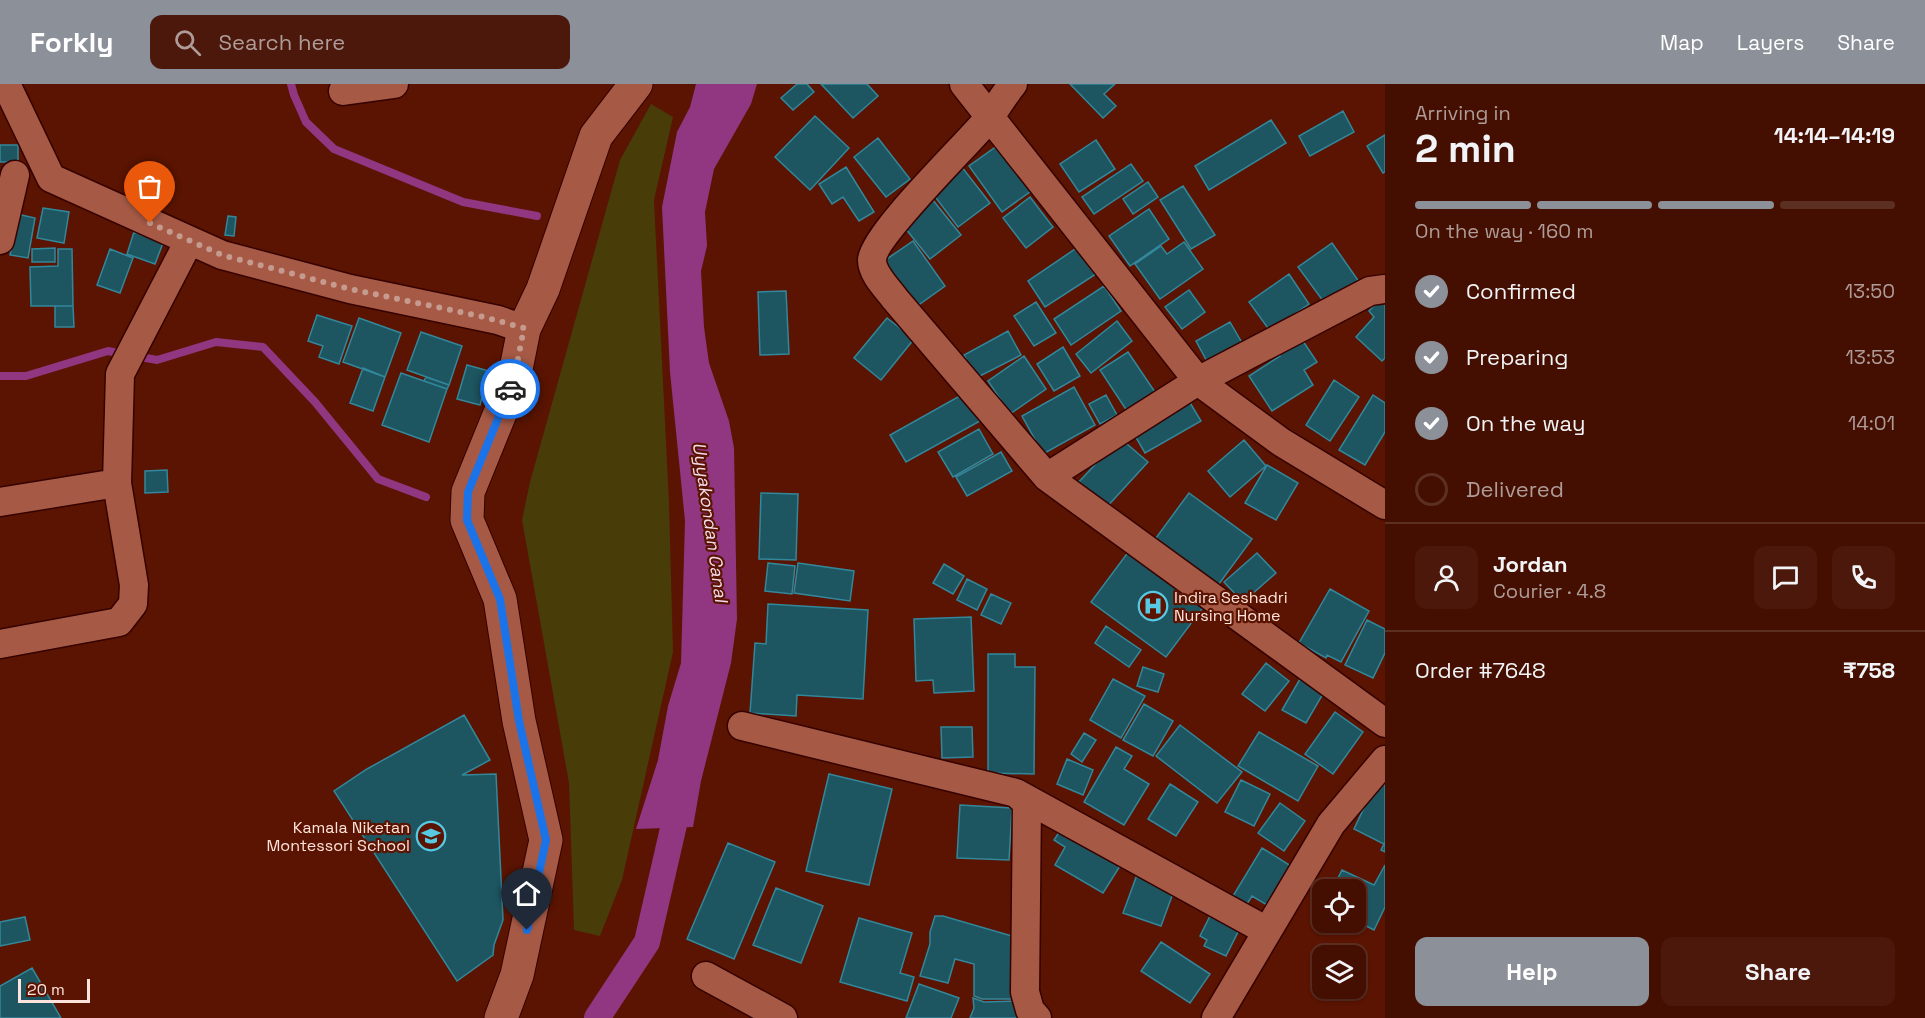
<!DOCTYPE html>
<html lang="en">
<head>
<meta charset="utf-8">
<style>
  body { margin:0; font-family:"Space Grotesk",sans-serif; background:#4b180b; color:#f1f3f6; height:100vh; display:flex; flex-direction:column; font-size:22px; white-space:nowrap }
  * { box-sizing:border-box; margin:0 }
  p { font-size:20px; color:#af9c99 }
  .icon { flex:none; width:33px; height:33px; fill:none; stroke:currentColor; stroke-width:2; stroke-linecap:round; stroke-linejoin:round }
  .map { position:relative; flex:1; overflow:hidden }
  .sheet { display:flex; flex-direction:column; background:#440f01; width:540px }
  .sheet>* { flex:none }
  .fabs { position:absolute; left:1312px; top:795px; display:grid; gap:12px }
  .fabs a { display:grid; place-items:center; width:54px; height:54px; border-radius:12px; background:#440f01; box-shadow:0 2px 4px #0004,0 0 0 2px #5c2f23; font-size:30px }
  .scale { position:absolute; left:18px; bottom:15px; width:72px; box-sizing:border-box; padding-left:6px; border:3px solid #ffe3dc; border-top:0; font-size:16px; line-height:21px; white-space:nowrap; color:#ffe3dc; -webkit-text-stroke:4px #5a1401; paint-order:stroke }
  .pin { position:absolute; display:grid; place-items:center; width:51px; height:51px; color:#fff; margin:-62px -26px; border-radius:50% 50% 50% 0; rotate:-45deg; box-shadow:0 0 6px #0007 }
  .pin .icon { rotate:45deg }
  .courier { position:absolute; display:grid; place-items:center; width:60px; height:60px; margin:-30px; border:4px solid #1a73e8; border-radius:50%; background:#fff; color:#222; box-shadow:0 2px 8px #0007 }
  .summary em { font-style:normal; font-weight:700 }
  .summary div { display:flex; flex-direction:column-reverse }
  .summary { display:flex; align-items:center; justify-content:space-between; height:102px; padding:0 30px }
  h1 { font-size:39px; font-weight:700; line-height:45px }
  .bar { display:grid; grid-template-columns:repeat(4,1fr); gap:9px 6px; align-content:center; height:72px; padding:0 30px }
  .bar i { height:8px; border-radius:4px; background:#5c2f23 }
  .bar .selected { background:#8c9099 }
  .bar p { grid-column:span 4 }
  .line { display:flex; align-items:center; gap:15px; padding:0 30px; border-top:2px solid #5c2f23 }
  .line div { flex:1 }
  .round { display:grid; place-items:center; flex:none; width:63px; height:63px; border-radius:12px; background:#4b180b }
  ol { padding:0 30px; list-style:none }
  li { display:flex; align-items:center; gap:18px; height:66px }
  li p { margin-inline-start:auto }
  li .icon { padding:6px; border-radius:50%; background:#8c9099; color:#fff; stroke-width:4 }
  li:last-child { color:#af9c99 }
  li i { width:33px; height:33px; border:3px solid #5c2f23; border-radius:50% }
  .action { display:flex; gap:12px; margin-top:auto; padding:12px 30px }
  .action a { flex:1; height:69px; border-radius:12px; background:#8c9099; color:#fff; font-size:24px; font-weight:700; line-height:69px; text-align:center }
  .action a+a { background:#4b180b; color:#f1f3f6 }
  header { display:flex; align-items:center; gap:36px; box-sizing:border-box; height:84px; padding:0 30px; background:#8c9099; color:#fff }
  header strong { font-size:28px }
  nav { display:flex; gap:33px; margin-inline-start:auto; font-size:21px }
  .search { width:420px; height:54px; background:#4b180b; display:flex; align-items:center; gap:15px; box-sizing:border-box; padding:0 21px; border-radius:12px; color:#af9c99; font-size:22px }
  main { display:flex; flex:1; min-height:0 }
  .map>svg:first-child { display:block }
  .green { fill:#483c08 }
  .water { fill:#913681 }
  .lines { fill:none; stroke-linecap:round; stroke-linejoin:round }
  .stream { stroke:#913681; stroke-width:8 }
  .canal { stroke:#913681; stroke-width:26 }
  .building { fill:#1d5561; stroke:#33879b; stroke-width:1.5 }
  .minor-casing { stroke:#360200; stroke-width:31 }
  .tertiary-casing { stroke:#360200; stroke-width:35 }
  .minor { stroke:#a65a46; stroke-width:28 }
  .tertiary { stroke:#a65a46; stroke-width:33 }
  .done { stroke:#c59b8f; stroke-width:6; stroke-dasharray:0 10.8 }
  .route { stroke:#1a73e8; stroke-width:8 }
  .labels { text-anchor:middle; stroke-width:4.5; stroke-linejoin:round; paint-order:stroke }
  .poi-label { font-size:16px; fill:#ffe3dc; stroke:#5a1401; text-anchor:start }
  .water-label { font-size:18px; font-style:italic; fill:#f4dbed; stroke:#5a1401 }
</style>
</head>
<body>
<header>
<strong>Forkly</strong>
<div class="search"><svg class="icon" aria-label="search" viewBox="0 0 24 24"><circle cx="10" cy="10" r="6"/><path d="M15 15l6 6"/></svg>Search here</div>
<nav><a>Map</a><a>Layers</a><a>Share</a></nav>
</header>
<main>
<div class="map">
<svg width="1385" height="934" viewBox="0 0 1385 934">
  <rect width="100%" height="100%" fill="#5a1401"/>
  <path class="green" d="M651,20L673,33L654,116L669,418L673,568L622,796L600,852L574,846L569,699L522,436L530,398L620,76Z"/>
  <path class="water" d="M696,0H757L751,20L714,85L705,128L707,162L701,187L704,243L709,279L729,337L734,364L737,535L731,579L701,697L693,743L636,745L658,676L668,622L681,579L685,437L670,288L662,123L677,48L690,23Z"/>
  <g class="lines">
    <path class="stream" d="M291,0L294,11L306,38L334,65L463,118L537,132
      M135,272L157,276L216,258L263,263L315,318L378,395L426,413
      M0,292H26L108,267L124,270"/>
    <path class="canal" d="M597,934L647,858L681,710"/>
  </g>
  <path class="building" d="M797,0H807L814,8L793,26L781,14Z
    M821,0H867L878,12L853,34Z
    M1070,0H1115L1104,10L1116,22L1103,34Z
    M1343,27L1354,48L1310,72L1299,52Z
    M815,32L849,64L810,106L775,73Z
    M1271,36L1286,59L1209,106L1195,82Z
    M1385,51V88L1383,89L1367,62Z
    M878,54L910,95L886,113L854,73Z
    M1096,56L1115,85L1079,108L1060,80Z
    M1001,59L1034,105L1002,128L969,82Z
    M0,61H18V78H0Z
    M1131,80L1143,97L1094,130L1082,113Z
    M961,82L990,119L958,143L930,106Z
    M846,83L874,128L859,137L843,113L832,120L819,100Z
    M1148,98L1158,113L1133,130L1123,115Z
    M1183,102L1215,151L1191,165L1160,116Z
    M1030,113L1053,143L1026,164L1003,134Z
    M932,115L961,151L930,175L901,139Z
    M43,124L69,128L64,159L37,154Z
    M1149,125L1169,155L1130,182L1109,152Z
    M17,130L35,134L28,174L10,171Z
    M228,132L236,133L234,152L225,151Z
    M134,148L163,159L155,180L127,170Z
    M913,157L945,202L913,225L881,179Z
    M1184,158L1203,185L1160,215L1135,180L1161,162L1167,170Z
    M1332,159L1362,202L1329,225L1298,183Z
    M1078,163L1096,190L1045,223L1028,197Z
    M55,164V178H32V165Z
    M58,165H72L73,222H31L30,183L58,182Z
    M110,165L133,174L120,209L97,201Z
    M1289,190L1309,220L1270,247L1249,218Z
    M1104,202L1121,227L1071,261L1054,235Z
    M1189,206L1205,228L1182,245L1165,223Z
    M786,207L789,270L760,271L758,208Z
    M1383,212L1385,213V274L1382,277L1356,253L1374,233L1369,227Z
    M1036,218L1056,249L1034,262L1014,232Z
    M55,222H73L74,243H55Z
    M317,231L352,242L339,280L319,273L323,262L308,257Z
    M359,234L401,249L385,293L343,278Z
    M887,234L914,255L881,296L854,274Z
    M1117,237L1132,257L1091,289L1076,270Z
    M1230,238L1245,264L1210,283L1196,257Z
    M1008,247L1021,271L976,294L964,271Z
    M421,248L462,262L449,301L407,286Z
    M1299,251L1317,278L1304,286L1313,301L1272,327L1249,292L1280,272L1275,266Z
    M1063,263L1080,292L1054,307L1037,280Z
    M1128,268L1155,308L1127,327L1100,286Z
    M1024,272L1046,305L1010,330L988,297Z
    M467,281L489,287L480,321L457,315Z
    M363,284L385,293L373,327L350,319Z
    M401,289L447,305L429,358L382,341Z
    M426,293L449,301L447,305L424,297Z
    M1334,296L1359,313L1330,357L1306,341Z
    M1074,303L1095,341L1043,370L1022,332Z
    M965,309L980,337L906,378L890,351Z
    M1106,311L1117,331L1100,340L1089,320Z
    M1373,311L1385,319V348L1365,381L1339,366Z
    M1189,317L1201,337L1145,369L1134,350Z
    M979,345L993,370L953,393L938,368Z
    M1120,354L1148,378L1104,426L1076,401Z
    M1244,356L1266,382L1230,413L1208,387Z
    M1001,368L1012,387L967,412L956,393Z
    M1267,381L1298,399L1276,436L1245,419Z
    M167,386L168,408L145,409V387Z
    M761,409L798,410L796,476L759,475Z
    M1189,409L1252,455L1216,504L1153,458Z
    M1129,467L1204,522L1166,573L1091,518Z
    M1257,469L1276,489L1243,518L1224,498Z
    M768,479L795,482L792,510L765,507Z
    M798,479L854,487L850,517L794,509Z
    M944,480L964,492L953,510L933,499Z
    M967,495L987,505L977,526L957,516Z
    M1330,505L1369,527L1341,578L1327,571L1326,574L1299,559Z
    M991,510L1011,519L1001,540L981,531Z
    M768,520L868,526L863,615L797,611L796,632L750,629L755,559L766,560Z
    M971,533L974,607L934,609L933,596L916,597L914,535Z
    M1367,536L1385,545V569L1373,594L1345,581Z
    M1106,542L1141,566L1129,583L1095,559Z
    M988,570H1015V583H1035L1034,690L988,689Z
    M1266,579L1289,597L1265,627L1242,610Z
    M1143,583L1164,590L1158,608L1137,602Z
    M1113,595L1145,612L1121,654L1090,636Z
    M1300,595L1324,608L1306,639L1282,626Z
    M1144,620L1173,637L1153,672L1123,656Z
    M1335,628L1363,648L1333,690L1305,670Z
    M464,631L490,676L462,691L496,690L503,836L494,861L493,871L457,897L334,707L367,685Z
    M1180,641L1242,688L1217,719L1156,672Z
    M941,643H972L973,673L942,674Z
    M1259,648L1318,682L1298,717L1238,682Z
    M1084,649L1096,656L1082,678L1071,670Z
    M1116,663L1132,672L1124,685L1149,700L1124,741L1084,718Z
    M1067,675L1093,686L1083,711L1057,700Z
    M1382,686L1385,687V768L1381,766L1384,760L1354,745Z
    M829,690L892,705L869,801L806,787Z
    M1241,696L1270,710L1254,742L1225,728Z
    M1170,700L1198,718L1176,752L1148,735Z
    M1280,719L1305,737L1284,767L1258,749Z
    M960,721L1012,724L1009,776L957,774Z
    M1065,739L1125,774L1103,809L1055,781L1065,763L1054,756Z
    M728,759L775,778L734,875L687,855Z
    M1262,764L1291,782L1267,821L1252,812L1243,826L1230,817Z
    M1385,781V823L1374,846L1356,837V806H1332L1342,786L1374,801Z
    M1138,788L1176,801L1161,842L1123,829Z
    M776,804L823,822L801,879L753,861Z
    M1214,824L1243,838L1226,872L1204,862L1207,856L1200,852Z
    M935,832H943L1012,852V915H982L974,912V880L955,875L948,899L920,892L930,860V848Z
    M25,833L30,856L0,862V838Z
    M859,834L912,849L900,889L914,893L907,917L840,898Z
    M1161,858L1210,890L1190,919L1141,887Z
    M32,884L61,934H0V902Z
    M919,900L959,914L951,934H906Z
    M973,914L984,918L1017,917V934H970L974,924Z"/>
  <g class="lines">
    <g class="minor-casing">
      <path id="minor" d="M6,0L51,94L222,171L350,205L498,236L524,245
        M964,0L1198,297L1281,358L1385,421
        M1013,0C1004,11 997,23 989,34C969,59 873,151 872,176C872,190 887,204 895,215L1047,393
        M343,7L394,0
        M0,156L15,91
        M1385,205L1370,207L1198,297L1047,393L1385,639
        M0,418L117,399
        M0,560L119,538L133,520L134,501L117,399L120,290L189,157
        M742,642L1016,709L1027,719L1025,908L1030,926L1037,934
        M1016,709L1267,847
        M706,892L783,934
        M1216,934L1331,740L1385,676"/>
    </g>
    <g class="tertiary-casing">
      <path id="tertiary" d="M501,934L517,891L546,756L519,637L500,515L467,436L468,408L514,295L524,245L543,205L596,52L636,0"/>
    </g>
    <use href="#minor" class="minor"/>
    <use href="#tertiary" class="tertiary"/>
  </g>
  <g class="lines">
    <path class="done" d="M150,139L222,171L350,205L480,232L524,244L514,295L510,305"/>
    <path class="route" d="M510,305L468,408L467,436L500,515L519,637L546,756L527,846"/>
  </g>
  <defs>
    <g id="hospital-ring" transform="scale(1.5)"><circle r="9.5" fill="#5a1401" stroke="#58c9e3" stroke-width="1.5"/><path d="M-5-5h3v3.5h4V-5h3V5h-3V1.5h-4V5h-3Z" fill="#58c9e3"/></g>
    <g id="school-ring" transform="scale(1.5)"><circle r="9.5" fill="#5a1401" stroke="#58c9e3" stroke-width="1.5"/><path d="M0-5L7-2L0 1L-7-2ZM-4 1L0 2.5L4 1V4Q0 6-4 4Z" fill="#58c9e3"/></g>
  </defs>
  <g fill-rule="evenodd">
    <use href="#hospital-ring" x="1153" y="522"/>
    <use href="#school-ring" x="431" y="752"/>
  </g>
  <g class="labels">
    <g class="poi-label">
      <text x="1174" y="519">Indira Seshadri<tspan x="1174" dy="18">Nursing Home</tspan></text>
      <text x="410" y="749" text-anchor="end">Kamala Niketan<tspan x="410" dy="18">Montessori School</tspan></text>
    </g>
    <g class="water-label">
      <text transform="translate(710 438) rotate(82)" y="6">Uyyakondan Canal</text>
    </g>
  </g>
</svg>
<div class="fabs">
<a><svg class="icon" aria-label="locate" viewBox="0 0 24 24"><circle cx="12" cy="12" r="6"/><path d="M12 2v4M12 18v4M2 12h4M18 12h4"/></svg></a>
<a><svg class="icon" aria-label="layers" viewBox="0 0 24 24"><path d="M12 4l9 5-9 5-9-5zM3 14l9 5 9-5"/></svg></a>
</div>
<div class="scale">20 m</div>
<div class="pin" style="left:150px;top:139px;background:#ea580c"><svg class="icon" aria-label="bag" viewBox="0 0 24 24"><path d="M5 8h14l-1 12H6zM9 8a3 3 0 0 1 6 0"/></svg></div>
<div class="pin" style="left:527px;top:846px;background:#1f2937"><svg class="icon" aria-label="home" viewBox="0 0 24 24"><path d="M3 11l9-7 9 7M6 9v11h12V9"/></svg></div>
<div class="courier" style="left:510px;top:305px"><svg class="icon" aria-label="car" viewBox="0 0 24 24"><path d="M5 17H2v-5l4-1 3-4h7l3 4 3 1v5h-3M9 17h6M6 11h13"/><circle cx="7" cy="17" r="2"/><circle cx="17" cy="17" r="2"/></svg></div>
</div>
<section class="sheet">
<div class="summary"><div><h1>2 min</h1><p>Arriving in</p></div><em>14:14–14:19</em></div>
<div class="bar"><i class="selected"></i><i class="selected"></i><i class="selected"></i><i></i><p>On the way · 160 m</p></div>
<ol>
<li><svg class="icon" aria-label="check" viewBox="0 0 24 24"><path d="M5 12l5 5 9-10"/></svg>Confirmed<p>13:50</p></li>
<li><svg class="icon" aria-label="check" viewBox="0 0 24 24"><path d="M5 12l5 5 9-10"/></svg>Preparing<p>13:53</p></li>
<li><svg class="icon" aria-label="check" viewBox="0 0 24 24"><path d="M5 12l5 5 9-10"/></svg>On the way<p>14:01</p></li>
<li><i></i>Delivered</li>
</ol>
<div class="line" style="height:108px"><a class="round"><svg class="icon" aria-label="person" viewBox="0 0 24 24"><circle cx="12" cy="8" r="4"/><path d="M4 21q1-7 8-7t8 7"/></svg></a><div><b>Jordan</b><p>Courier · 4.8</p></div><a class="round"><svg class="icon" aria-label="chat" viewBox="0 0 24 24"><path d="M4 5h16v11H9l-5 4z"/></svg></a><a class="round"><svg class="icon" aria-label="phone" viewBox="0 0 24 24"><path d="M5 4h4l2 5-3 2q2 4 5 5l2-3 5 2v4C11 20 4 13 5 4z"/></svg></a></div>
<div class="line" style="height:78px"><div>Order #7648</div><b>₹758</b></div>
<div class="action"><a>Help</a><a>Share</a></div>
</section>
</main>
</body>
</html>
